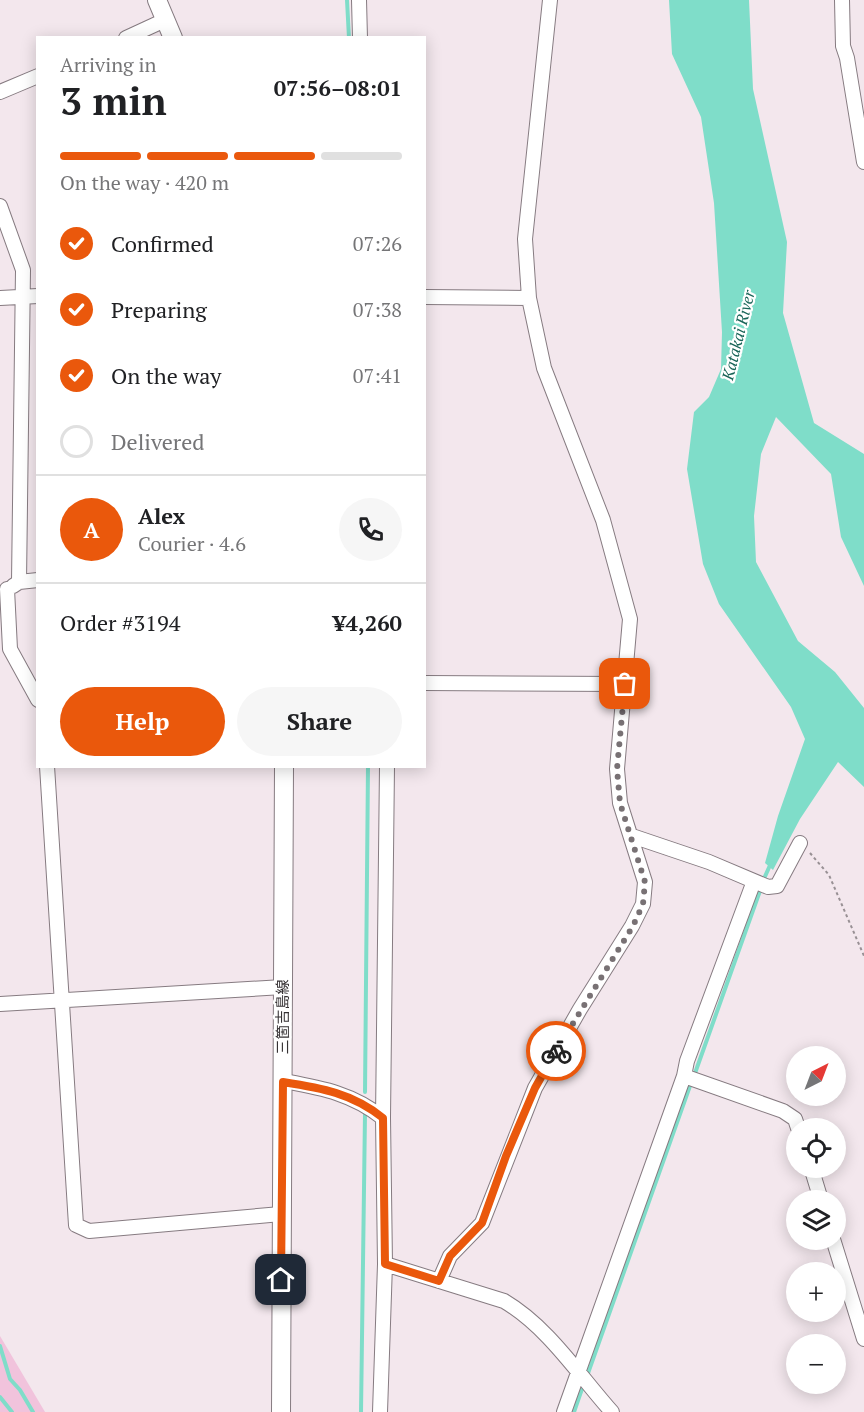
<!DOCTYPE html>
<html lang="en">
<head>
<meta charset="utf-8">
<style>
  body { margin:0; font-family:"PT Serif","Noto Sans JP",serif; background:#f6f6f6; color:#202124; height:100vh; display:flex; flex-direction:column; font-size:22px; white-space:nowrap }
  * { box-sizing:border-box; margin:0 }
  p { font-size:20px; color:#757577 }
  .icon { flex:none; width:33px; height:33px; fill:none; stroke:currentColor; stroke-width:2; stroke-linecap:round; stroke-linejoin:round }
  .map { position:relative; flex:1; overflow:hidden }
  .details { position:absolute; left:36px; top:36px; width:390px; height:732px; display:flex; flex-direction:column; background:#fff; border-radius:0px; box-shadow:0 3px 15px #0003 }
  .details>* { flex:none }
  .needle { width:39px; rotate:42deg }
  .buttons { position:absolute; left:786px; top:1046px; display:grid; gap:12px }
  .buttons a { display:grid; place-items:center; width:60px; height:60px; border-radius:50%; background:#fff; box-shadow:0 3px 15px #0003; font-size:30px }
  .pin { position:absolute; display:grid; place-items:center; width:51px; height:51px; color:#fff; margin:-26px; border-radius:12px; box-shadow:0 3px 9px #0006 }
  .courier { position:absolute; display:grid; place-items:center; width:60px; height:60px; margin:-30px; border:4px solid #ea580c; border-radius:50%; background:#fff; color:#222; box-shadow:0 2px 8px #0007 }
  .summary em { font-style:normal; font-weight:800 }
  .summary div { display:flex; flex-direction:column-reverse }
  .summary { display:flex; align-items:center; justify-content:space-between; height:102px; padding:0 24px }
  h1 { font-size:39px; font-weight:800; line-height:45px }
  .bar { display:grid; grid-template-columns:repeat(4,1fr); gap:9px 6px; align-content:center; height:72px; padding:0 24px }
  .bar i { height:8px; border-radius:4px; background:#e0e0e0 }
  .bar .active { background:#ea580c }
  .bar p { grid-column:span 4 }
  .line { display:flex; align-items:center; gap:15px; padding:0 24px; border-top:2px solid #e0e0e0 }
  .line div { flex:1 }
  .round { display:grid; place-items:center; flex:none; width:63px; height:63px; border-radius:32px; background:#f6f6f6 }
  ol { padding:0 24px; list-style:none }
  li { display:flex; align-items:center; gap:18px; height:66px }
  li p { margin-inline-start:auto }
  li .icon { padding:6px; border-radius:50%; background:#ea580c; color:#fff; stroke-width:4 }
  li:last-child { color:#757577 }
  li i { width:33px; height:33px; border:3px solid #e0e0e0; border-radius:50% }
  .action { display:flex; gap:12px; margin-top:auto; padding:12px 24px }
  .action a { flex:1; height:69px; border-radius:36px; background:#ea580c; color:#fff; font-size:24px; font-weight:800; line-height:69px; text-align:center }
  .action a+a { background:#f6f6f6; color:#202124 }
  .map>svg:first-child { display:block }
  .green { fill:#f1c3dc }
  .water { fill:#7fddc9 }
  .lines { fill:none; stroke-linecap:round; stroke-linejoin:round }
  .stream { stroke:#7fddc9; stroke-width:4 }
  .street-casing { stroke:#867b81; stroke-width:16 }
  .secondary-casing { stroke:#867b81; stroke-width:20 }
  .path { stroke:#989094; stroke-width:2; stroke-dasharray:3 3; stroke-linecap:butt }
  .street { stroke:#fff; stroke-width:14 }
  .secondary { stroke:#fff; stroke-width:18 }
  .done { stroke:#787174; stroke-width:6; stroke-dasharray:0 10.8 }
  .route { stroke:#ea580c; stroke-width:8 }
  .labels { text-anchor:middle; stroke-width:4.5; stroke-linejoin:round; paint-order:stroke }
  .street-label { font-size:15px; fill:#353133; stroke:#fff }
  .water-label { font-size:16px; font-style:italic; fill:#186457; stroke:#fff }
</style>
</head>
<body>
<div class="map">
<svg width="864" height="1412" viewBox="0 0 864 1412">
  <rect width="100%" height="100%" fill="#f3e7ed"/>
  <path class="green" d="M0,1336L45,1412H0Z"/>
  <path class="water" d="M669,0H749L753,89L787,242L783,313L814,423L864,454V586L841,537L831,474L776,417L761,454L754,516L756,562L798,641L835,672L864,708V787L838,762L800,819L773,870L765,863L778,816L805,739L791,707L719,604L703,564L687,469L694,412L709,397L721,369L722,332L714,203L701,117L672,54Z"/>
  <g class="lines">
    <path class="stream" d="M347,0L349,38
      M763,881L771,863
      M694,1076L761,888
      M365,1092L368,766
      M0,1346L10,1379L20,1390L33,1412
      M587,1376L691,1083
      M0,1397L12,1412
      M361,1412L365,1114
      M574,1412L584,1383"/>
    <g class="street-casing">
      <path id="street" d="M359,0L360,38
        M842,0L843,46L847,58L864,162
        M126,38L165,20
        M0,92L38,76
        M0,206L23,270L19,582
        M424,297L529,298
        M0,298L38,296
        M13,586L19,582L38,580
        M7,589L10,649L38,700
        M424,683L625,684
        M47,766L76,1225L89,1231L281,1214
        M632,836L709,862L768,887L777,886L800,843
        M754,881L687,1061L684,1076L783,1111L795,1119L798,1128
        M0,1004L283,987
        M283,1081C321,1088 352,1093 383,1118L385,1264L504,1301C548,1327 578,1374 612,1412
        M383,1118L387,766
        M811,1167L821,1200
        M833,1239L864,1339
        M439,1281L450,1256L482,1223L535,1088L580,1009L632,926L643,904L645,882L620,803L617,769L630,619L603,520L544,368L529,298L525,239L550,0
        M380,1412L385,1264
        M564,1412L684,1076"/>
    </g>
    <g class="secondary-casing">
      <path id="secondary" d="M157,0L173,38
        M281,1412L284,766"/>
    </g>
    <path class="path" d="M810,853L829,875L864,956"/>
    <use href="#street" class="street"/>
    <use href="#secondary" class="secondary"/>
  </g>
  <g class="lines">
    <path class="done" d="M556,1051L633,926L643,904L645,882L620,803L617,769L625,684"/>
    <path class="route" d="M281,1280L283,1082C321,1088 352,1093 383,1118L385,1264L439,1281L450,1256L482,1223L506,1156L535,1088L556,1051"/>
  </g>
  <g class="labels">
    <g class="street-label">
      <text transform="translate(283 1017) rotate(-90)" y="5">三箇吉島線</text>
    </g>
    <g class="water-label">
      <text transform="translate(738 335) rotate(-76)" y="6">Katakai River</text>
    </g>
  </g>
</svg>
<div class="buttons">
<a><svg class="needle" viewBox="-14 -14 28 28"><path d="M0-13l5 13h-10z" fill="#e53935"/><path d="M0 13l5-13h-10z" fill="#757577"/></svg></a>
<a><svg class="icon" aria-label="locate" viewBox="0 0 24 24"><circle cx="12" cy="12" r="6"/><path d="M12 2v4M12 18v4M2 12h4M18 12h4"/></svg></a>
<a><svg class="icon" aria-label="layers" viewBox="0 0 24 24"><path d="M12 4l9 5-9 5-9-5zM3 14l9 5 9-5"/></svg></a>
<a>+</a>
<a>−</a>
</div>
<div class="pin" style="left:625px;top:684px;background:#ea580c"><svg class="icon" aria-label="bag" viewBox="0 0 24 24"><path d="M5 8h14l-1 12H6zM9 8a3 3 0 0 1 6 0"/></svg></div>
<div class="pin" style="left:281px;top:1280px;background:#1f2937"><svg class="icon" aria-label="home" viewBox="0 0 24 24"><path d="M3 11l9-7 9 7M6 9v11h12V9"/></svg></div>
<div class="courier" style="left:556px;top:1051px"><svg class="icon" aria-label="bike" viewBox="0 0 24 24"><circle cx="6" cy="16" r="4"/><circle cx="18" cy="16" r="4"/><path d="M6 16l4-8h5l3 8M10 8l3 8H6M13 5h3"/></svg></div>
<section class="details">
<div class="summary"><div><h1>3 min</h1><p>Arriving in</p></div><em>07:56–08:01</em></div>
<div class="bar"><i class="active"></i><i class="active"></i><i class="active"></i><i></i><p>On the way · 420 m</p></div>
<ol>
<li><svg class="icon" aria-label="check" viewBox="0 0 24 24"><path d="M5 12l5 5 9-10"/></svg>Confirmed<p>07:26</p></li>
<li><svg class="icon" aria-label="check" viewBox="0 0 24 24"><path d="M5 12l5 5 9-10"/></svg>Preparing<p>07:38</p></li>
<li><svg class="icon" aria-label="check" viewBox="0 0 24 24"><path d="M5 12l5 5 9-10"/></svg>On the way<p>07:41</p></li>
<li><i></i>Delivered</li>
</ol>
<div class="line" style="height:108px"><b class="round" style="background:#ea580c;color:#fff">A</b><div><b>Alex</b><p>Courier · 4.6</p></div><a class="round"><svg class="icon" aria-label="phone" viewBox="0 0 24 24"><path d="M5 4h4l2 5-3 2q2 4 5 5l2-3 5 2v4C11 20 4 13 5 4z"/></svg></a></div>
<div class="line" style="height:78px"><div>Order #3194</div><b>¥4,260</b></div>
<div class="action"><a>Help</a><a>Share</a></div>
</section>
</div>
</body>
</html>
